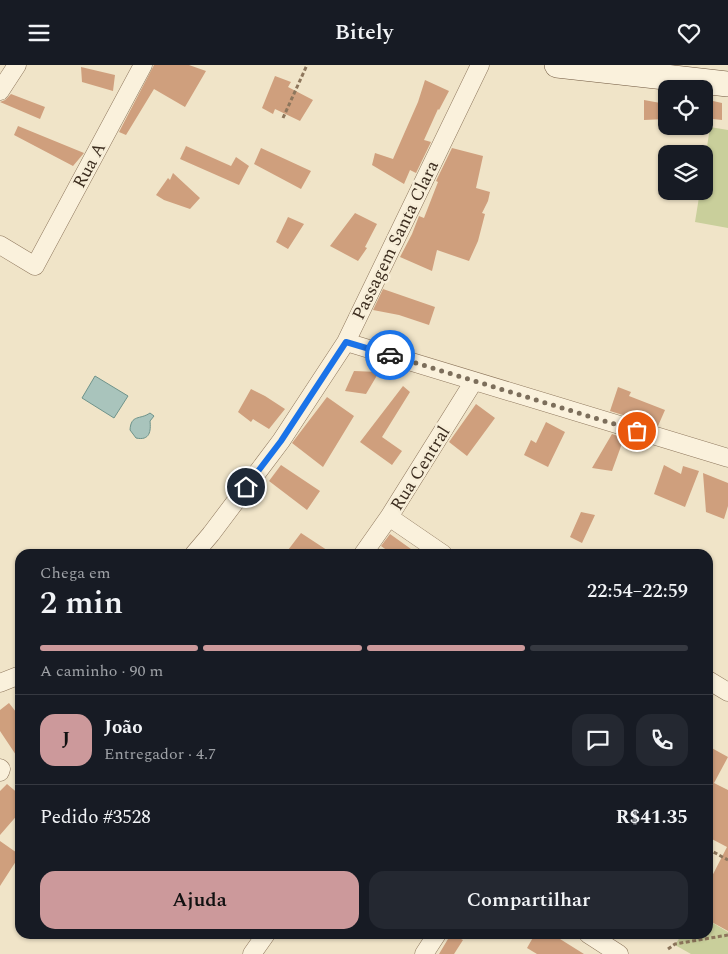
<!DOCTYPE html>
<html lang="pt">
<head>
<meta charset="utf-8">
<style>
  body { margin:0; font-family:Spectral,serif; background:#242831; color:#f1f3f6; height:100vh; display:flex; flex-direction:column; font-size:19px; white-space:nowrap }
  * { box-sizing:border-box; margin:0 }
  p { font-size:16px; color:#9ea1a6 }
  .icon { flex:none; width:28px; height:28px; fill:none; stroke:currentColor; stroke-width:2; stroke-linecap:round; stroke-linejoin:round }
  .map { position:relative; flex:1; overflow:hidden }
  .drawer { position:absolute; left:15px; top:484px; width:698px; height:390px; display:flex; flex-direction:column; background:#171b24; border-radius:15px; box-shadow:0 1px 4px #0004 }
  .drawer>* { flex:none }
  .controls { position:absolute; left:658px; top:15px; display:grid; gap:10px }
  .controls a { display:grid; place-items:center; width:55px; height:55px; border-radius:10px; background:#171b24; box-shadow:0 1px 4px #0004; font-size:25px }
  .pin { position:absolute; display:grid; place-items:center; width:42px; height:42px; color:#fff; margin:-21px; border:2px solid #fff; border-radius:50%; box-shadow:0 1px 5px #0007 }
  .courier { position:absolute; display:grid; place-items:center; width:50px; height:50px; margin:-25px; border:4px solid #1a73e8; border-radius:50%; background:#fff; color:#222; box-shadow:0 1px 6px #0007 }
  .headline em { font-style:normal; font-weight:600 }
  .headline div { display:flex; flex-direction:column-reverse }
  .headline { display:flex; align-items:center; justify-content:space-between; height:85px; padding:0 25px }
  h1 { font-size:32px; font-weight:600; line-height:38px }
  .bar { display:grid; grid-template-columns:repeat(4,1fr); gap:8px 5px; align-content:center; height:60px; padding:0 25px }
  .bar i { height:6px; border-radius:4px; background:#363941 }
  .bar .current { background:#cc999b }
  .bar p { grid-column:span 4 }
  .line { display:flex; align-items:center; gap:12px; padding:0 25px; border-top:1px solid #363941 }
  .line div { flex:1 }
  .round { display:grid; place-items:center; flex:none; width:52px; height:52px; border-radius:15px; background:#242831 }
  .button { display:flex; gap:10px; margin-top:auto; padding:10px 25px }
  .button a { flex:1; height:58px; border-radius:15px; background:#cc999b; color:#111; font-size:20px; font-weight:600; line-height:58px; text-align:center }
  .button a+a { background:#242831; color:#f1f3f6 }
  header { display:flex; justify-content:space-between; align-items:center; height:65px; padding:0 25px; background:#171b24; font-size:22px; font-weight:600 }
  .map>svg:first-child { display:block }
  .green { fill:#c9cf9b }
  .water { fill:#a9c4bc; stroke:#6f938a }
  .building { fill:#cf9f7d }
  .lines { fill:none; stroke-linecap:round; stroke-linejoin:round }
  .street-casing { stroke:#8d765c; stroke-width:19 }
  .secondary-casing { stroke:#6f573f; stroke-width:26 }
  .path { stroke:#8d765c; stroke-width:3; stroke-dasharray:4 2.5; stroke-linecap:butt }
  .street { stroke:#faf1dc; stroke-width:18 }
  .secondary { stroke:#faf1dc; stroke-width:25 }
  .done { stroke:#7c6e5b; stroke-width:5; stroke-dasharray:0 9 }
  .route { stroke:#1a73e8; stroke-width:6 }
  .labels { text-anchor:middle; stroke-width:5; stroke-linejoin:round; paint-order:stroke }
  .street-label { font-size:18px; fill:#3d2e20; stroke:#f7eed8 }
</style>
</head>
<body>
<header><svg class="icon" aria-label="menu" viewBox="0 0 24 24"><path d="M4 6h16M4 12h16M4 18h16"/></svg>Bitely<svg class="icon" aria-label="heart" viewBox="0 0 24 24"><path d="M12 20l-8-8c-3-5 5-10 8-4 3-6 11-1 8 4z"/></svg></header>
<div class="map">
<svg width="728" height="889" viewBox="0 0 728 889">
  <rect width="100%" height="100%" fill="#f0e4c8"/>
  <path class="green" d="M710,62L728,65V163L695,157L700,126H704V102Z
    M708,855L728,867V889H691L675,880L682,869H708Z"/>
  <path class="water" d="M95,311L128,331L114,353L82,333Z
    M150,348L154,351L150,356C151,366 150,376 136,373L130,365C131,349 140,355 150,348Z"/>
  <path class="building" d="M154,0H189L206,6L185,42L154,24L126,70L119,67Z
    M81,2L115,10L113,26L82,17Z
    M275,11L291,17L288,22L313,35L300,56L275,44L273,49L262,43Z
    M425,15L449,26L439,45L438,44L424,75L431,77L416,108L410,105L404,119L372,100L375,88L393,94L418,37Z
    M11,29L45,42L40,54L0,37L5,35Z
    M704,34L722,38V55L704,53Z
    M644,35L666,39V54L644,55Z
    M18,61L84,88L73,101L14,70Z
    M186,81L231,101L236,92L249,101L239,120L180,94Z
    M261,83L311,106L301,124L254,99Z
    M452,83L483,91L476,123L490,127L488,136L482,148L485,149L478,176L469,196L437,185L432,206L400,192L412,169L419,151L424,153L438,117L436,116Z
    M173,108L200,133L190,144L164,135L156,130L168,113L170,115Z
    M355,148L377,159L365,182L367,183L358,196L330,181Z
    M288,152L304,159L288,184L276,177Z
    M383,224L435,242L429,260L399,250L373,245Z
    M354,306L379,307L366,329L345,326Z
    M403,321L410,327L382,372L402,386L392,400L360,377Z
    M618,322L631,327L629,331L665,345L658,361L610,346Z
    M251,324L265,331L285,344L269,364L253,354L251,357L238,347Z
    M327,332L354,351L323,402L292,378Z
    M476,339L495,353L467,391L449,377Z
    M546,357L565,367L548,402L524,390L531,375L536,378Z
    M612,369L624,373L612,406L592,403Z
    M281,400L320,426L307,445L269,416Z
    M664,400L681,409L683,401L699,406L685,442L654,429Z
    M703,408L728,418V441L724,454L706,447Z
    M581,447L595,450L582,478L570,472Z
    M301,468L333,489H285Z
    M390,469L418,489H392L381,481Z
    M9,638L20,652V696L0,666V645Z
    M708,681L728,692L714,718L728,725V866L708,855V819L727,782L708,772Z
    M7,719L20,730V747L0,770V726Z
    M0,776L20,790L0,821Z
    M451,869L463,875L454,889H439Z
    M535,869H552L584,889H537L527,883Z"/>
  <g class="lines">
    <g class="street-casing">
      <path id="street" d="M0,26L17,0
        M0,180L35,201L143,0
        M346,277L728,393
        M389,452L443,489
        M194,489L211,469L281,376L346,277L480,0
        M363,489L389,452L474,316
        M708,615L728,627
        M0,618L20,610
        M0,703L1,704L0,707
        M588,869L619,889
        M252,889L266,869
        M424,889L437,869"/>
    </g>
    <g class="secondary-casing">
      <path id="secondary" d="M557,0L728,19"/>
    </g>
    <path class="path" d="M283,53L307,0
      M708,784L728,795
      M668,884L675,879L728,870"/>
    <use href="#street" class="street"/>
    <use href="#secondary" class="secondary"/>
  </g>
  <g class="lines">
    <path class="done" d="M390,290L637,366"/>
    <path class="route" d="M246,422L281,376L346,277L390,290"/>
  </g>
  <g class="labels">
    <g class="street-label">
      <text transform="translate(89 100) rotate(-62)" y="6">Rua A</text>
      <text transform="translate(395 175) rotate(-64)" y="6">Passagem Santa Clara</text>
      <text transform="translate(420 403) rotate(-58)" y="6">Rua Central</text>
    </g>
  </g>
</svg>
<div class="controls">
<a><svg class="icon" aria-label="locate" viewBox="0 0 24 24"><circle cx="12" cy="12" r="6"/><path d="M12 2v4M12 18v4M2 12h4M18 12h4"/></svg></a>
<a><svg class="icon" aria-label="layers" viewBox="0 0 24 24"><path d="M12 4l9 5-9 5-9-5zM3 14l9 5 9-5"/></svg></a>
</div>
<div class="pin" style="left:637px;top:366px;background:#ea580c"><svg class="icon" aria-label="bag" viewBox="0 0 24 24"><path d="M5 8h14l-1 12H6zM9 8a3 3 0 0 1 6 0"/></svg></div>
<div class="pin" style="left:246px;top:422px;background:#1f2937"><svg class="icon" aria-label="home" viewBox="0 0 24 24"><path d="M3 11l9-7 9 7M6 9v11h12V9"/></svg></div>
<div class="courier" style="left:390px;top:290px"><svg class="icon" aria-label="car" viewBox="0 0 24 24"><path d="M5 17H2v-5l4-1 3-4h7l3 4 3 1v5h-3M9 17h6M6 11h13"/><circle cx="7" cy="17" r="2"/><circle cx="17" cy="17" r="2"/></svg></div>
<section class="drawer">
<div class="headline"><div><h1>2 min</h1><p>Chega em</p></div><em>22:54–22:59</em></div>
<div class="bar"><i class="current"></i><i class="current"></i><i class="current"></i><i></i><p>A caminho · 90 m</p></div>
<div class="line" style="height:90px"><b class="round" style="background:#cc999b;color:#111">J</b><div><b>João</b><p>Entregador · 4.7</p></div><a class="round"><svg class="icon" aria-label="chat" viewBox="0 0 24 24"><path d="M4 5h16v11H9l-5 4z"/></svg></a><a class="round"><svg class="icon" aria-label="phone" viewBox="0 0 24 24"><path d="M5 4h4l2 5-3 2q2 4 5 5l2-3 5 2v4C11 20 4 13 5 4z"/></svg></a></div>
<div class="line" style="height:65px"><div>Pedido #3528</div><b>R$41.35</b></div>
<div class="button"><a>Ajuda</a><a>Compartilhar</a></div>
</section>
</div>
</body>
</html>
